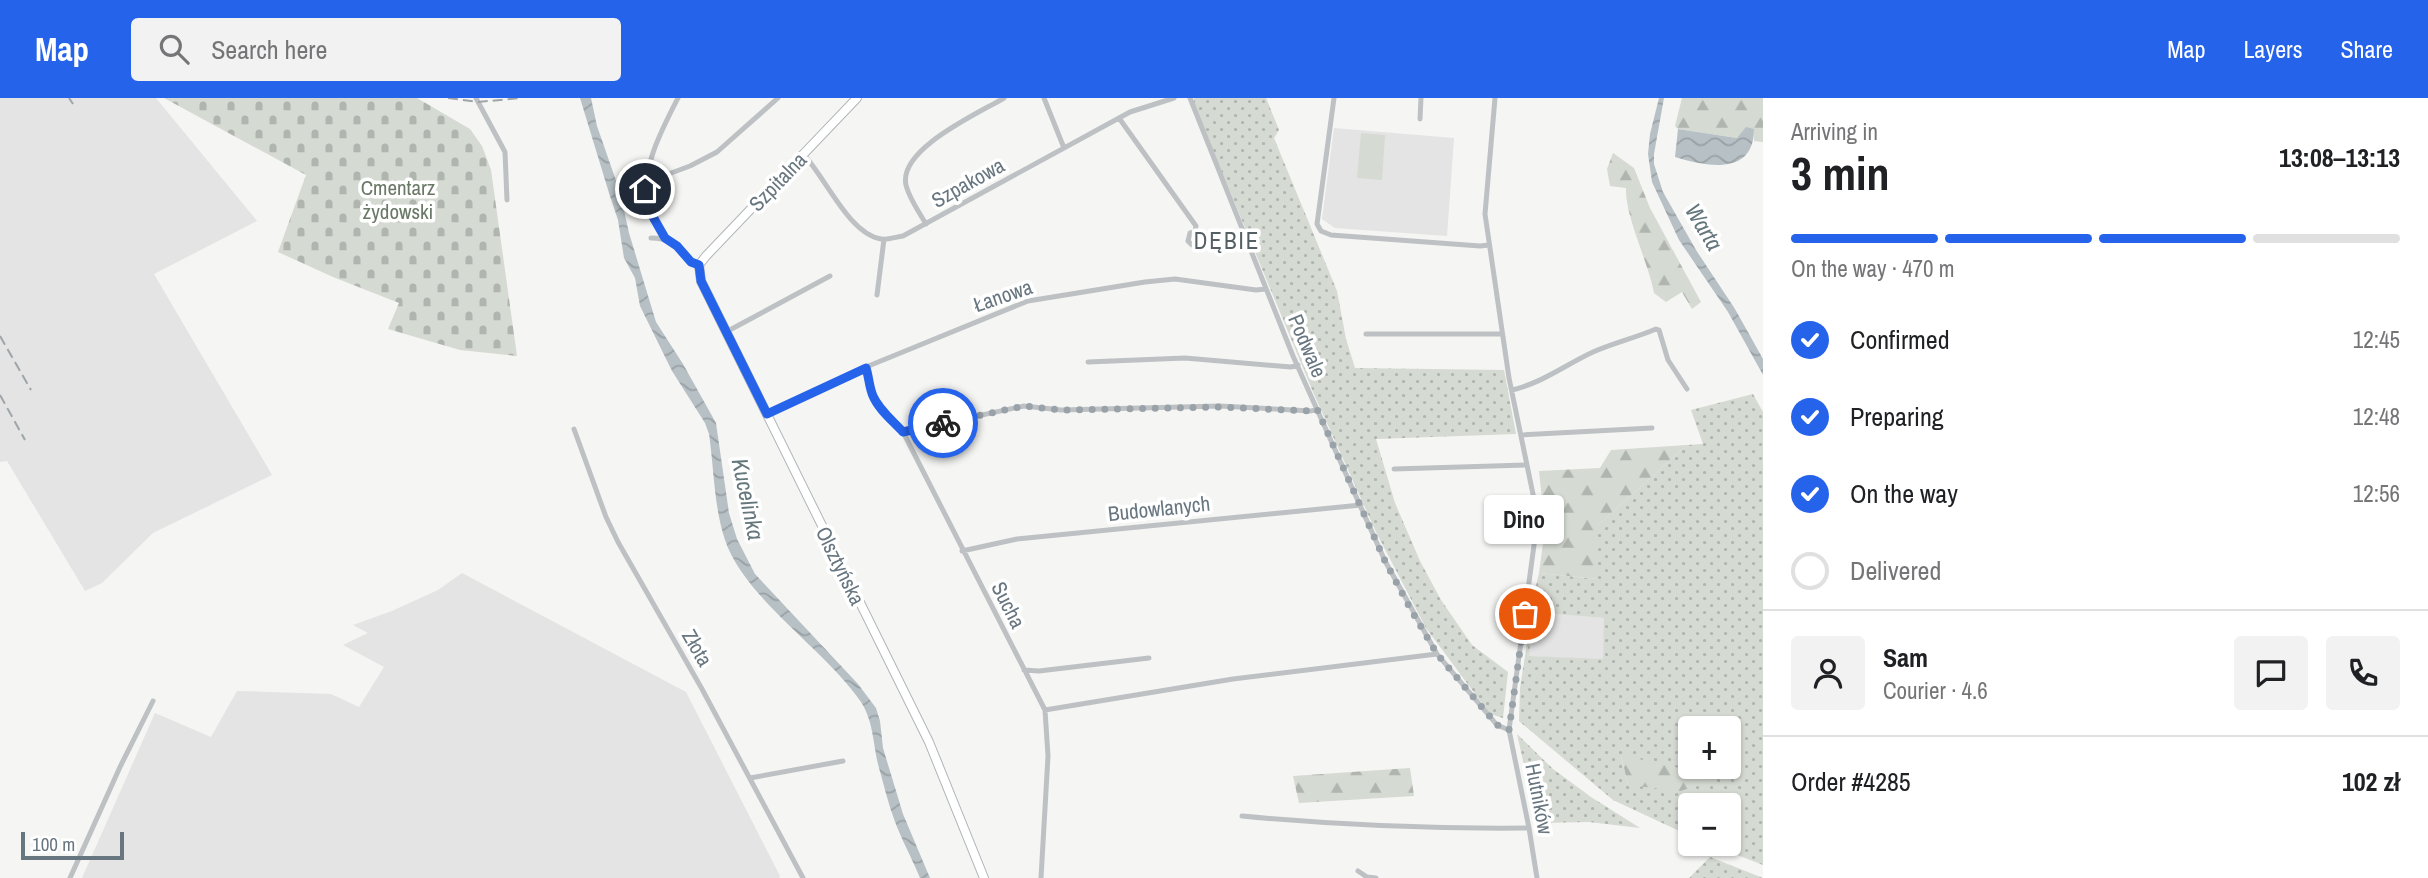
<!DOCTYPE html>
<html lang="en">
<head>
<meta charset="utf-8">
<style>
  body { margin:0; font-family:"Archivo Narrow",sans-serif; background:#f2f2f2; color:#202124; height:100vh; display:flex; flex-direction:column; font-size:26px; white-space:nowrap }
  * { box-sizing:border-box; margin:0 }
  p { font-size:23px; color:#757577 }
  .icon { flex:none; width:38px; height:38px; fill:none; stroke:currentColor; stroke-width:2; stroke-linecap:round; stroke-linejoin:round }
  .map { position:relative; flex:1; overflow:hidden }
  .panel { display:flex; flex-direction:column; background:#fff; width:665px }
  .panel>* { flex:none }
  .buttons { position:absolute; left:1678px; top:618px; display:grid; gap:14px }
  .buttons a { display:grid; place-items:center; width:63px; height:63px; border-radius:7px; background:#fff; box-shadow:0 2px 5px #0004; font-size:35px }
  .scale { position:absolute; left:21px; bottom:18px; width:103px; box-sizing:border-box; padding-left:7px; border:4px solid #687680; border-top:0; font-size:19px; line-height:24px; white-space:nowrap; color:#687680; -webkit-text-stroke:5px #fff; paint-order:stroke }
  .pin { position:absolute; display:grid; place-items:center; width:60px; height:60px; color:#fff; margin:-30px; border:4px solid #fff; border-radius:50%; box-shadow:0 2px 7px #0007 }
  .courier { position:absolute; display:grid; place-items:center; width:70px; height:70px; margin:-35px; border:5px solid #2563eb; border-radius:50%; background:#fff; color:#222; box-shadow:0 2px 9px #0007 }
  .bubble { position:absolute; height:49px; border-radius:7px; background:#fff; box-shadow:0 2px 5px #0004; font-size:23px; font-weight:800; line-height:49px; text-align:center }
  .summary em { font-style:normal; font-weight:800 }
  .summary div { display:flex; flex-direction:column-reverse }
  .summary { display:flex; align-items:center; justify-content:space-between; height:119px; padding:0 28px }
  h1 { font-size:46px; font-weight:800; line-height:52px }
  .bar { display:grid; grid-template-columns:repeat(4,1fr); gap:10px 7px; align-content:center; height:84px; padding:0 28px }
  .bar i { height:9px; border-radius:5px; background:#e0e0e0 }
  .bar .on { background:#2563eb }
  .bar p { grid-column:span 4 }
  .line { display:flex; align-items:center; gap:18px; padding:0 28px; border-top:2px solid #e0e0e0 }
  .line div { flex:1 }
  .round { display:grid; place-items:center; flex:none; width:74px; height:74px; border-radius:7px; background:#f2f2f2 }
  ol { padding:0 28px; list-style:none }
  li { display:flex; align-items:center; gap:21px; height:77px }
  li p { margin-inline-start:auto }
  li .icon { padding:7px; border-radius:50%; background:#2563eb; color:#fff; stroke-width:4 }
  li:last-child { color:#757577 }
  li i { width:38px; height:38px; border:4px solid #e0e0e0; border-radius:50% }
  header { display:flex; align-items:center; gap:42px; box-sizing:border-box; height:98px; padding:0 35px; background:#2563eb; color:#fff }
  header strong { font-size:33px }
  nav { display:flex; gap:38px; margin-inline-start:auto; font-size:24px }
  .search { width:490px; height:63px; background:#f2f2f2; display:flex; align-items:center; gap:18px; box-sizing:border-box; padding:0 24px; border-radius:7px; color:#757577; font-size:26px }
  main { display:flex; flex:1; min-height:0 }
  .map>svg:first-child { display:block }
  .built { fill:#e3e4e3 }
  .grass { fill:url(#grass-dots); fill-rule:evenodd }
  .forest { fill:url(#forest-firs) }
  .cemetery { fill:url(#cemetery-stones) }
  .park { fill:#d5dad2 }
  .water { fill:url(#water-waves) }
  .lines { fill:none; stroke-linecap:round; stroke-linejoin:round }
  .secondary-casing { stroke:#b0b5b8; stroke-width:10 }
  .street { stroke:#bdc1c4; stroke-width:5 }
  .secondary { stroke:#fff; stroke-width:8 }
  .rail { stroke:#9fa5a9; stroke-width:2; stroke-dasharray:10 5; stroke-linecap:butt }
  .done { stroke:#99a2a8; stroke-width:7; stroke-dasharray:0 12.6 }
  .route { stroke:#2563eb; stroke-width:9 }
  .labels { text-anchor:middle; stroke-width:7; stroke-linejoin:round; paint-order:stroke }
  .street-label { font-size:21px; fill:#687680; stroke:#fff }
  .park-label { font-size:21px; fill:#6a7866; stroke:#fff }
  .water-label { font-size:23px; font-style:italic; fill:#64777c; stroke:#fff }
  .neighbourhood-label { font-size:23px; letter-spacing:2px; fill:#555f66; stroke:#fff }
</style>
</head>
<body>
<header>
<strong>Map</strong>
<div class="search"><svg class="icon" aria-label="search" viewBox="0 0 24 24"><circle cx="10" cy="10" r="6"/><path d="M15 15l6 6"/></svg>Search here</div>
<nav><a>Map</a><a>Layers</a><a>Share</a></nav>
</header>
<main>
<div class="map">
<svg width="1763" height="780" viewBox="0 0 1763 780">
  <defs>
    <pattern id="grass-dots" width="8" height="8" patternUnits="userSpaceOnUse" patternTransform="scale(1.75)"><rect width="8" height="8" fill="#d5dad2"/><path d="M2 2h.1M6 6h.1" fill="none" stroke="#b1b5b0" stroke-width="1.8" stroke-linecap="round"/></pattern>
    <pattern id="forest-firs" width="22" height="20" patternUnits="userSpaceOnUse" patternTransform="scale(1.75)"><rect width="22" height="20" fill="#d5dad2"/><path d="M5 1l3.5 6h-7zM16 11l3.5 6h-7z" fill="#b1b5b0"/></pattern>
    <pattern id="cemetery-stones" width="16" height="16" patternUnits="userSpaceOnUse" patternTransform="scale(1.75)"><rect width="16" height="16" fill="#d5dad2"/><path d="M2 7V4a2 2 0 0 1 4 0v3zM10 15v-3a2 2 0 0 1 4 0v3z" fill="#b1b5b0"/></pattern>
    <pattern id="water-waves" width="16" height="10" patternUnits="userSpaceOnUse" patternTransform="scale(1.75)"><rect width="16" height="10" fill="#b7c1c5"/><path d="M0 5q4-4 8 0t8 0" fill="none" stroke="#99a1a5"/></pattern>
  </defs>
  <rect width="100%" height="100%" fill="#f5f5f3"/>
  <path class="built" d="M0,0H156L257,123L154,176L272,377L153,435L102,485L85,493L7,363L0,364Z
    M1334,30L1454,40L1447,138L1335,130L1322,121Z
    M462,475L686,594L780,778L779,780H82L155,615L211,639L237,593L331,596L359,609L384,569L343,547L368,535L353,527L392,513L438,492Z
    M1535,513L1605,520L1603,562L1528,558Z"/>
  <path class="grass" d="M1194,0H1266L1279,32L1274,40L1337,193L1346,241L1355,270L1504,272L1516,336L1376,341L1395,405L1420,463L1441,502L1472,547L1508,574L1503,620L1490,616L1426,530L1376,434L1313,294L1193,4Z
    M1753,296L1763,314V767L1709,746H1729V707H1690V738L1613,702L1519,623L1520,590L1527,545H1530L1529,558L1603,561L1604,520L1535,514L1531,537L1528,536L1530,513L1539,475L1598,481V427L1687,347L1703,346L1691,312ZM1690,630H1729V668H1690ZM1621,658L1717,679L1628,687Z
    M1517,636L1553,671L1591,699L1640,730L1589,724L1537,725Z
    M1710,759L1763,780H1689Z"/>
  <path class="forest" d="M1682,0H1763V44L1754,43V32L1737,40L1678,31L1675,28Z
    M1613,55L1634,70L1650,110L1701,204L1692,211L1682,194L1666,204L1654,195C1648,163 1625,119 1626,90L1610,88L1607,71Z
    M1687,347L1598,427V481L1539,475L1545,430L1539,373L1600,370L1611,352Z
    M1621,657L1719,679L1681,693L1628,687Z
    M1410,670L1414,698L1299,705L1293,678Z"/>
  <path class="cemetery" d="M164,0H417L470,31L482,48L491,72L517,258L460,252L388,231L399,205L333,179L278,154L306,77Z"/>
  <path class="park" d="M1361,35L1385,37L1382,82L1357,80Z"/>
  <path class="water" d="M580,0H591L597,28L620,94L629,135L656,224L683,266L716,325L729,415L737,441L755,476L858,586L876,610L880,623L883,650L903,716L930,780H920C912,760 901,741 894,721C888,705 884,687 879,670C873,648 874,624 861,604C825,551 745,501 725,442C714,409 714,371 709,336L705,325L672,273L640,208L635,180L624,160L618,122L609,95Z
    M1659,0H1664L1654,56V66L1663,94L1696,152L1735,211L1763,261V277L1728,214L1679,142L1652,84L1648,56L1650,36Z
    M1746,29L1754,31C1754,78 1707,69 1675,59L1678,31L1737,40Z"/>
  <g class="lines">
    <g class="secondary-casing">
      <path id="secondary" d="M857,0L706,158L699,167L701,183L929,644L984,780"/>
    </g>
    <path class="street" d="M476,0L505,54L507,102
      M1044,0L1064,50
      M1190,0L1293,258L1385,463L1437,556L1497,627L1509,632
      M1334,0L1317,126L1321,133L1331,137L1480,148L1489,147
      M1495,0L1485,116L1509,280L1534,401L1537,425L1509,632L1529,730L1537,780
      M1119,20L1196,128L1195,134L1200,136L1201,142L1199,146L1192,147L1188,143L1190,135L1195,134
      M1420,21L1421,0
      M804,57C825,79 849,136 881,141C887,142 896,139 903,138L1130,14L1174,0
      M647,84L690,68L717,54L778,0
      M926,126C919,114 909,100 906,87C898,51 979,15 1004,0
      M651,140C679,140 678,157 699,167
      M665,140C659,131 652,121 648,111C637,78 663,29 678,0
      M877,197L884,141
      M726,234L830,178
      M1366,236H1502
      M1088,264L1185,260L1291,269L1298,267
      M866,269L872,296L880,309L903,334L1045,612L1048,658L1041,780
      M1512,292C1542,285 1565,267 1593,254C1613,245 1635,240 1656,231L1659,232L1668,262L1687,291
      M767,316L866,269L1028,203L1145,184L1175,181L1256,192L1266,191
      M574,331L606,419L618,444L702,591L803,780
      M903,334L1024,308L1061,312L1220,308L1311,313L1317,311
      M1521,337L1652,330
      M1394,371L1527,367
      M962,453L1017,441L1361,407
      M1024,572L1039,573L1149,560
      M1045,612L1233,581L1437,556
      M750,680L843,663
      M1242,718C1338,727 1433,731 1529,730
      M1358,773L1367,779L1376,780
      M70,780L120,669L153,603"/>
    <use href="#secondary" class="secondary"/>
    <path class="rail" d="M69,0L73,6
      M448,0L478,4L521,0
      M0,238L31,292
      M0,297L25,342"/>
  </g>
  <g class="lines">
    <path class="done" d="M943,325L1024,308L1061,312L1220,309L1311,313L1317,311L1385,463L1410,510L1437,556L1497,627L1509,632L1525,516"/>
    <path class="route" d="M645,91L648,110L665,140L677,148L691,164L699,167L701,183L767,316L866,270C869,279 869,289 873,298C879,312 893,323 903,334L943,325"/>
  </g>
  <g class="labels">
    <g class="street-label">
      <text transform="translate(778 84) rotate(-46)" y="7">Szpitalna</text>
      <text transform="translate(968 85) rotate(-29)" y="7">Szpakowa</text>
      <text transform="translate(1003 198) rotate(-19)" y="7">Łanowa</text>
      <text transform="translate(1307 248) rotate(67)" y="7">Podwale</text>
      <text transform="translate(1159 411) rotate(-6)" y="7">Budowlanych</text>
      <text transform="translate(840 468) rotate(64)" y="7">Olsztyńska</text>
      <text transform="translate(1008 507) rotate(63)" y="7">Sucha</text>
      <text transform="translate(697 550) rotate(60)" y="7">Złota</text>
      <text transform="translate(1539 701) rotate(79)" y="7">Hutników</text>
    </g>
    <g class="park-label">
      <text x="398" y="97">Cmentarz<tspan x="398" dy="24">żydowski</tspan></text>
    </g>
    <g class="water-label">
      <text transform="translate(1704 129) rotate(59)" y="8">Warta</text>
      <text transform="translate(748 401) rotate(78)" y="8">Kucelinka</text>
    </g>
    <g class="neighbourhood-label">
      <text x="1227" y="151">DĘBIE</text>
    </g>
  </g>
</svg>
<div class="buttons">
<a>+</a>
<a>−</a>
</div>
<div class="scale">100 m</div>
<div class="pin" style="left:1525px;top:516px;background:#ea580c"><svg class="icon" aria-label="bag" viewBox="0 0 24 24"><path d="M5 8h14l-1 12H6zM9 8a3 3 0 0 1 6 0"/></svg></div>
<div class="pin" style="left:645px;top:91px;background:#1f2937"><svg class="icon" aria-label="home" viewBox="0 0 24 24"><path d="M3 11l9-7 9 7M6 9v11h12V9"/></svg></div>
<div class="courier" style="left:943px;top:325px"><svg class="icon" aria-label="bike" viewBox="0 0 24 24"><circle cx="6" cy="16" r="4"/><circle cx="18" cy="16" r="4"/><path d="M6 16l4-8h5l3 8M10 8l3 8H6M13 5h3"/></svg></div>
<div class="bubble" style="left:1484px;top:397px;width:80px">Dino</div>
</div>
<section class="panel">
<div class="summary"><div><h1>3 min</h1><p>Arriving in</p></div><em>13:08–13:13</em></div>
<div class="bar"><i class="on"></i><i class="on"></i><i class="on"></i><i></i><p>On the way · 470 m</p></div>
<ol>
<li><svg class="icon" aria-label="check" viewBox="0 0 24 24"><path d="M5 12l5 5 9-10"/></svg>Confirmed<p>12:45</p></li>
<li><svg class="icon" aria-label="check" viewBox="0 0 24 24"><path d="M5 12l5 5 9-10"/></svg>Preparing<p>12:48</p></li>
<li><svg class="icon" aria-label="check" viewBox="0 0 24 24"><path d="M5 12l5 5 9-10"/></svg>On the way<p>12:56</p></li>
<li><i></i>Delivered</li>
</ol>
<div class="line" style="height:126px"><a class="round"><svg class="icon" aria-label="person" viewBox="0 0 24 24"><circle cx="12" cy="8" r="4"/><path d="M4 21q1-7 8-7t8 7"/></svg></a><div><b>Sam</b><p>Courier · 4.6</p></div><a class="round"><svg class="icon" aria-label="chat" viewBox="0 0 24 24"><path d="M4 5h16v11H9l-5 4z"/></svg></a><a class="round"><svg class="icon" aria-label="phone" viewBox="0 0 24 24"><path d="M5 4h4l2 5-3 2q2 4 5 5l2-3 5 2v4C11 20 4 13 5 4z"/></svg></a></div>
<div class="line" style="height:91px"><div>Order #4285</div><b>102 zł</b></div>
</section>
</main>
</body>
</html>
